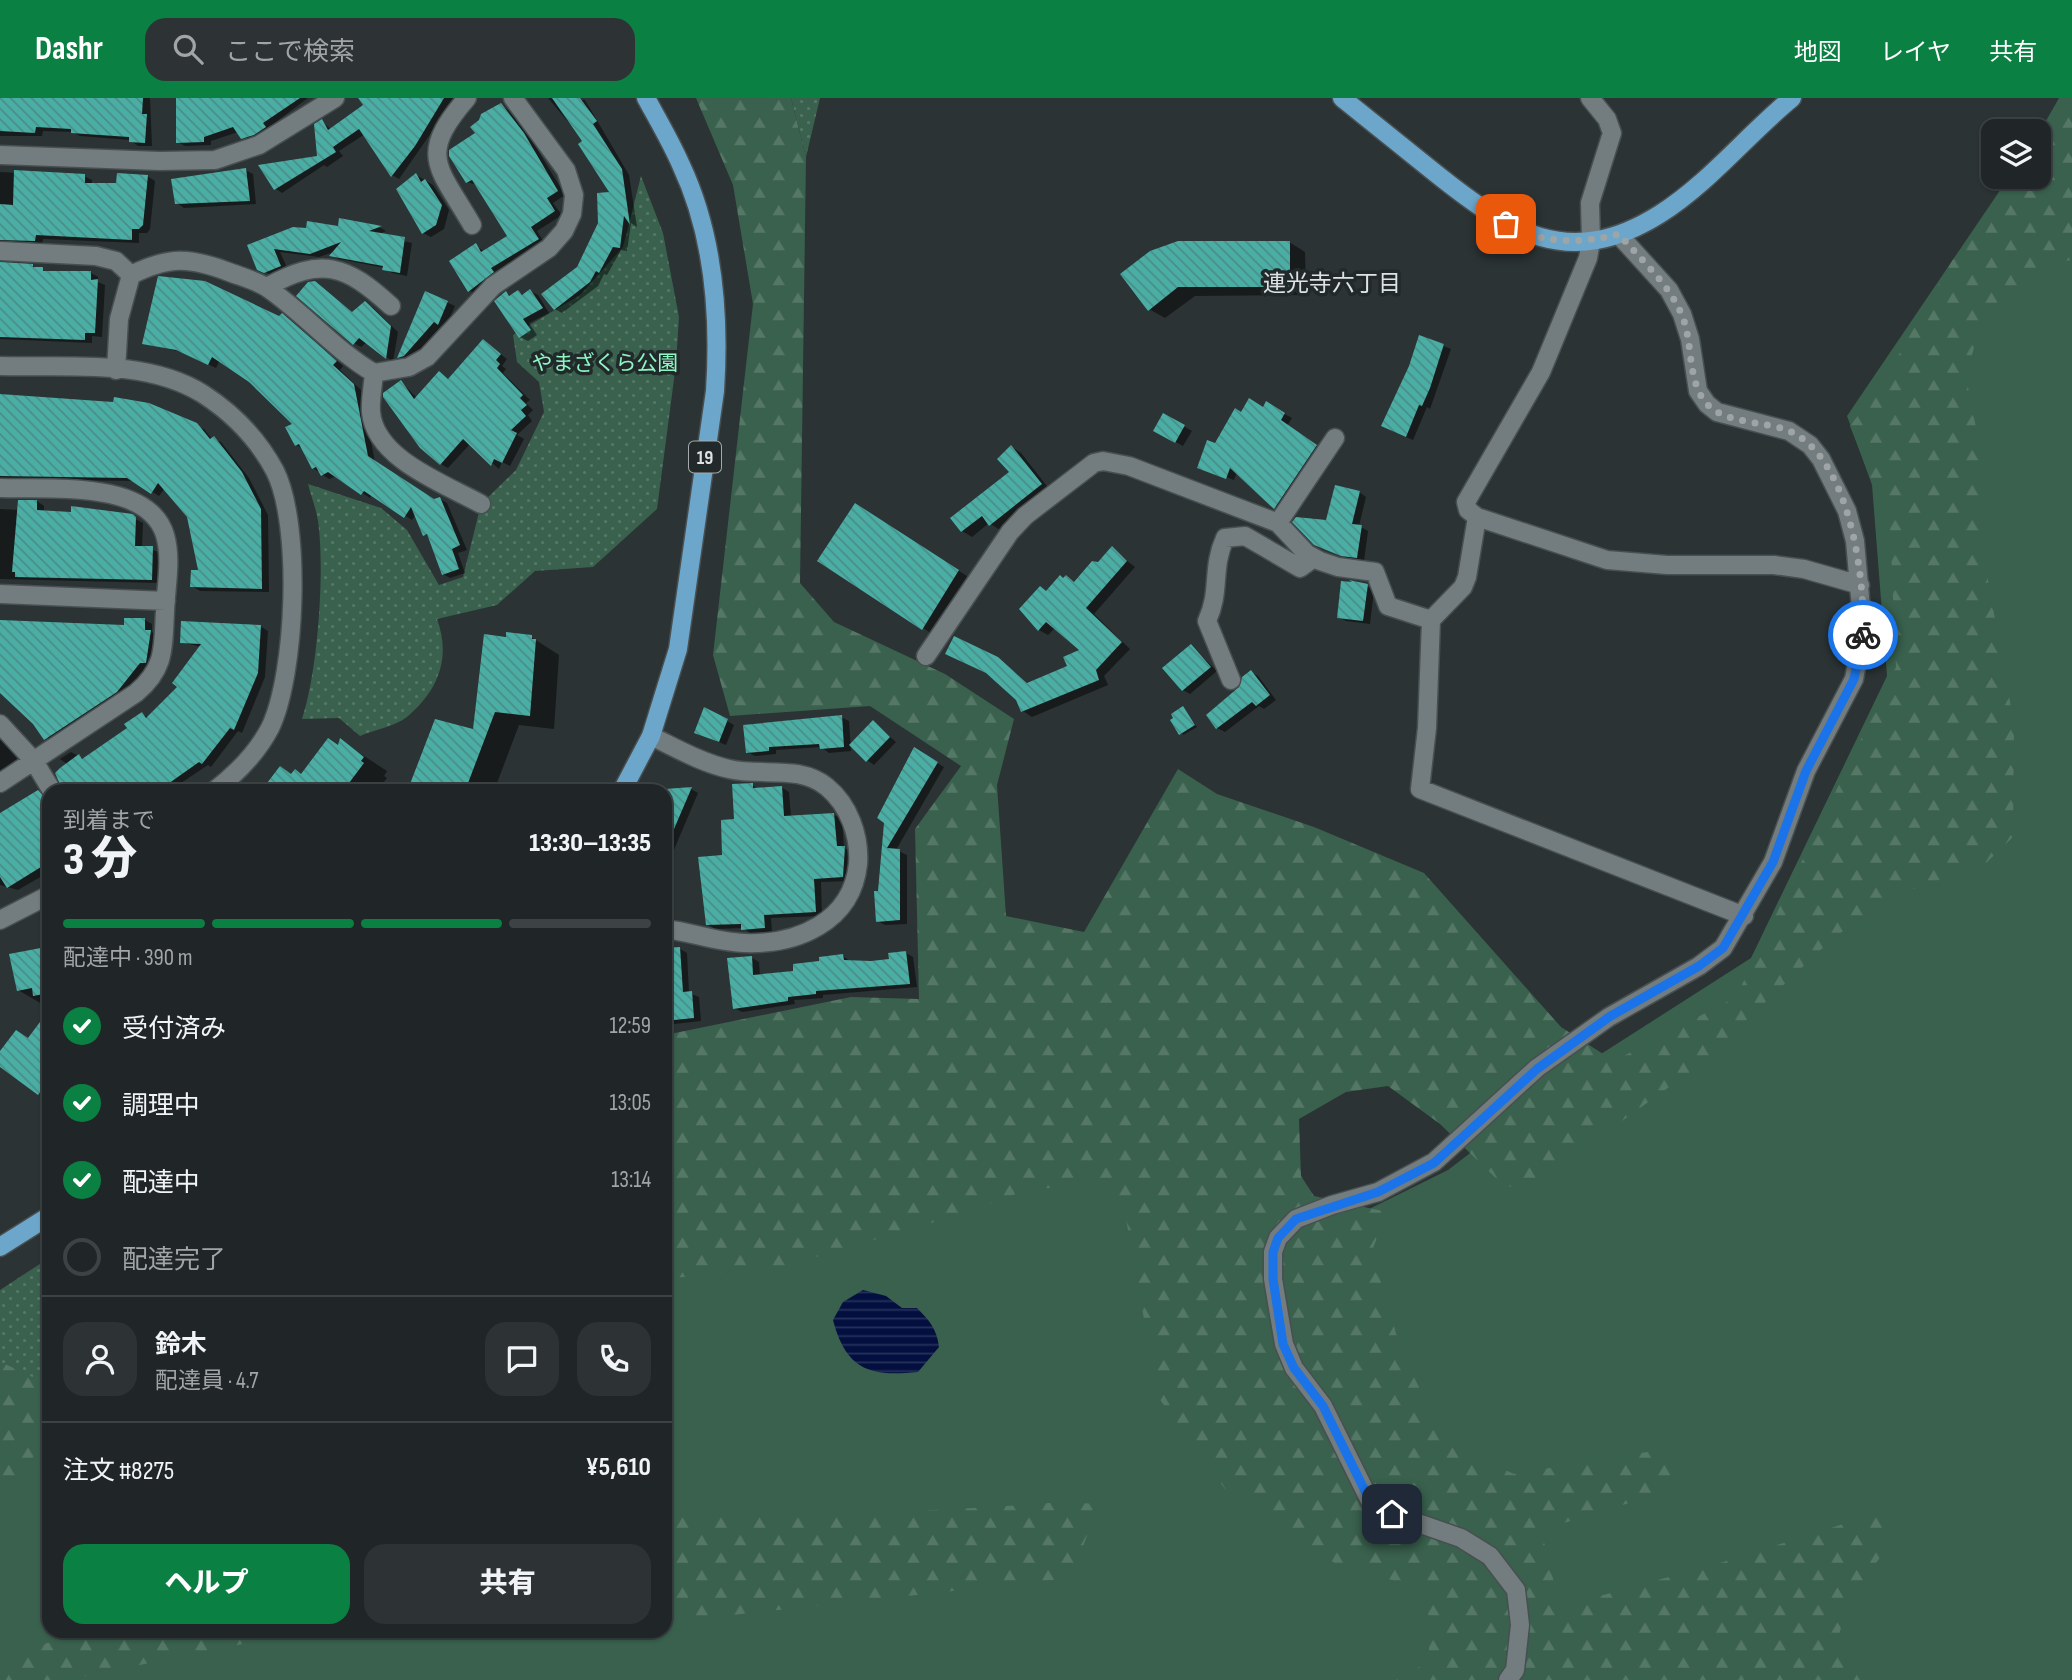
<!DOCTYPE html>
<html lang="ja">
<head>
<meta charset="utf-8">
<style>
  body { margin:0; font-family:"Sofia Sans Condensed","Noto Sans JP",sans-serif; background:#2d3234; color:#f1f3f6; height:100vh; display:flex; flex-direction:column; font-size:26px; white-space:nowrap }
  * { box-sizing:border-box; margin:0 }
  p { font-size:23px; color:#a2a5a8 }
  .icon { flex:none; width:38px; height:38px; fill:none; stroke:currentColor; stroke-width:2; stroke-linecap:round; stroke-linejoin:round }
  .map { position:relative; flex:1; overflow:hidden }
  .drawer { position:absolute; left:42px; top:686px; width:630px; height:854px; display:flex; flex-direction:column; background:#202628; border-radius:21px; box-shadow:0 2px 5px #0004,0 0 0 2px #3d4345 }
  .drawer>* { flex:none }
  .tools { position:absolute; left:1981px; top:21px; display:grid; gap:14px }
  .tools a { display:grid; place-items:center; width:70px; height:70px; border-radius:14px; background:#202628; box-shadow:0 2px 5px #0004,0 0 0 2px #3d4345; font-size:35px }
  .pin { position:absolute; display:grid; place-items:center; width:60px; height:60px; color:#fff; margin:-30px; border-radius:14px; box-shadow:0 4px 10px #0006 }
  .courier { position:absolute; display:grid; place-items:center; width:70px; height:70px; margin:-35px; border:5px solid #1a73e8; border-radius:50%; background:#fff; color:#222; box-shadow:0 2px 9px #0007 }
  .headline em { font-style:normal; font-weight:800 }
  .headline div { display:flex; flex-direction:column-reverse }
  .headline { display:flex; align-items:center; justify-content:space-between; height:119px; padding:0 21px }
  h1 { font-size:46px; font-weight:800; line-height:52px }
  .bar { display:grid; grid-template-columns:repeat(4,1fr); gap:10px 7px; align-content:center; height:84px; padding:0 21px }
  .bar i { height:9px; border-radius:5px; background:#3d4345 }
  .bar .on { background:#0b8043 }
  .bar p { grid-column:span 4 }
  .line { display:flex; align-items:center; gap:18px; padding:0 21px; border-top:2px solid #3d4345 }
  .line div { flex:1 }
  .round { display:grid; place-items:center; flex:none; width:74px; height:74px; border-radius:21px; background:#2d3234 }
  ol { padding:0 21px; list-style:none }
  li { display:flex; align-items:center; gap:21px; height:77px }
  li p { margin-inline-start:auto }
  li .icon { padding:7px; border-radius:50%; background:#0b8043; color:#fff; stroke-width:4 }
  li:last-child { color:#a2a5a8 }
  li i { width:38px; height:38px; border:4px solid #3d4345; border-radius:50% }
  .action { display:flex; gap:14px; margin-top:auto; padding:14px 21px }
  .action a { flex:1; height:80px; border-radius:21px; background:#0b8043; color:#fff; font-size:28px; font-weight:800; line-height:80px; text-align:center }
  .action a+a { background:#2d3234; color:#f1f3f6 }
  header { display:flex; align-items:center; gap:42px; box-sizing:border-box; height:98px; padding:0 35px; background:#0b8043; color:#fff }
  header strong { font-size:33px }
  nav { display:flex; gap:38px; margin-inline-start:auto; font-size:24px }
  .search { width:490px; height:63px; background:#2d3234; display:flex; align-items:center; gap:18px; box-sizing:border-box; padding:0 24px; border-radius:21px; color:#a2a5a8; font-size:26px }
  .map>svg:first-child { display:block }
  .grass { fill:#39614d }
  .forest { fill:url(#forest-firs) }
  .park { fill:url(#park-dots) }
  .water { fill:url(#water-rules) }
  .shadow { fill:#0007 }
  .building { fill:url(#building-back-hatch) }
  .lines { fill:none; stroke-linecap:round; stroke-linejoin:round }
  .minor-casing { stroke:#484f50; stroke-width:21 }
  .major-casing { stroke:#484f50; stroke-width:21 }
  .minor { stroke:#737c7e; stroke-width:18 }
  .major { stroke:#6ca7cb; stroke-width:18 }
  .done { stroke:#9fa5a6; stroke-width:7; stroke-dasharray:0 12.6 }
  .route { stroke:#1a73e8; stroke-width:9 }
  .labels { text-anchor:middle; stroke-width:7; stroke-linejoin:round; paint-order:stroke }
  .shield { fill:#22292b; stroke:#a5aaac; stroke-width:2 }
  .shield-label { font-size:19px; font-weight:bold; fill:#dde2e3 }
  .park-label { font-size:21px; fill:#8cf7c3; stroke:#22292b }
  .neighbourhood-label { font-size:23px; fill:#dde2e3; stroke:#22292b }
</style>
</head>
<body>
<header>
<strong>Dashr</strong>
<div class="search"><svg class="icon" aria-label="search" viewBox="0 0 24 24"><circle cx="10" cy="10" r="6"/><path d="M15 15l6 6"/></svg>ここで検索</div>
<nav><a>地図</a><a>レイヤ</a><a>共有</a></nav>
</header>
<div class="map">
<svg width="2072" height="1582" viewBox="0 0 2072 1582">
  <defs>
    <pattern id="forest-firs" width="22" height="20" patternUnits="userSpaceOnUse" patternTransform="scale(1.75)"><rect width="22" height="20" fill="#39614d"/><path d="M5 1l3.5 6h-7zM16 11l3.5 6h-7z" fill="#576"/></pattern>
    <pattern id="park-dots" width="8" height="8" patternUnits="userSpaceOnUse" patternTransform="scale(1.75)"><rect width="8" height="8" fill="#39614d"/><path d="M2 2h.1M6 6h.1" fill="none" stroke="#576" stroke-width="1.8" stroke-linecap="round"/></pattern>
    <pattern id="water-rules" width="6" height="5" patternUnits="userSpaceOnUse" patternTransform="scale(1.75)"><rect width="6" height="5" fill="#020f3f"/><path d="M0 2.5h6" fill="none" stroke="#26325b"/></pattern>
    <pattern id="building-back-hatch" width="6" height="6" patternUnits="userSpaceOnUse" patternTransform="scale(1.75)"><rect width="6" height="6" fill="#4baea5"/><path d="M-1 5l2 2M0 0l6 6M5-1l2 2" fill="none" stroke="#488e88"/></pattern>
  </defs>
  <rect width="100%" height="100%" fill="#2b3335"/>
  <path class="grass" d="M2059,0H2072V1582H1526L1405,1360L1359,1116L1448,1072L1590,963L1751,860L1887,578L1872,387L1847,318L2009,79H2039V35Z
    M1120,1016L1469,1494L1449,1582H0V1272L49,1287V1533H665V1128Z"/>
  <path class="forest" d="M696,0H791L806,59L800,485L834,524L945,576L1014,621L997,687L1006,818L1084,834L1178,671L1217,696L1314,729L1424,775L1561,929L1614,963L1736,899L1896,569L1890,430L1850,328L1881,288L1952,163L2017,79H2039V51L2072,13V162L2065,163L1984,213L1966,279L1983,365L1986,471L2014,626L2013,739L1985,766L1887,800L1830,843L1697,969L1533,1087L1505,1089L1440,1026L1388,988L1346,994L1299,1021L1301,1078L1314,1098L1387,1114L1372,1153L1400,1249L1445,1344L1514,1376L1671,1350L1675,1391L1541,1432L1560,1509L1723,1464L1875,1416L1899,1431L1848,1507L1837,1543L1859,1567L1864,1582H1396L1428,1564L1431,1524L1416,1489L1336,1466L1225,1391L1158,1299L1126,1121L1115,1084L1027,1092L965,1115L785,1168L665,1181V937L851,899L919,901L915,731L961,668L870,608L730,618L713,557L753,206L733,87Z
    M49,1163V1344H44L26,1369L0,1389V1201Z
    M1062,1404L1098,1406L1072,1480L678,1523L665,1521V1413C798,1417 930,1415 1062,1404Z
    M81,1533H306L66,1582H0V1562Z"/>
  <path class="park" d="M791,0H820L806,59Z
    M641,78L663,135L679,219L676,266L657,411L593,469L535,473L497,507L437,521C451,559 439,592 407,619C395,628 374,632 360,638L339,620L302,621C318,573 325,473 318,423C316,410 311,398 308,386L381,410L407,432L439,487L463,479L481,406L516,372L544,314L539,284L517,264L513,237L580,197L623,149Z
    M49,1160V1287L3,1265L0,1272V1192Z"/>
  <path class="water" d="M863,1192L886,1198L902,1210H917C929,1222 937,1231 939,1249L918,1274C870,1279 846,1272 833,1222L843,1204Z"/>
  <path class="shadow" d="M0,0H150L152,48H138L130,42L80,38L73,34L43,33L42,38H0Z
    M176,0H308L269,29L272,34L250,44L238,34L211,43V47L185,48L178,44Z
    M367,0H463L447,12L399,81L392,77L365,36L339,53L343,58L327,69L324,67L282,95L275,90L319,60L322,24L332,32L366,8Z
    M548,0L585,2L629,77L637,129L631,125L627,153L621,152L607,177L604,176L598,188L562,215L555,211L578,170L612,95L585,44Z
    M501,7L508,12L531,41L565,97L553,105L562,117L537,133L545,146L477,197L470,193L451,164L476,148L485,154L509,139L477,87L467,84L478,35Z
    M245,72L253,76L256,106L184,110L177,105Z
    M0,74L84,78L92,82V87H118L147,78L155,83L150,131L147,135H139V145L43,141L42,147L0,150Z
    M416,77L433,87L449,112L444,131L431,139L423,135Z
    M341,122L381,130L386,133L377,137L412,145L407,178L392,175L385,170L339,161L332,157L336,153L319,159L280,154L288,172L272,178L263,172L249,148L339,130Z
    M1289,144L1305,154L1306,197L1195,198L1165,220L1149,211L1178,145Z
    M0,166L33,168L49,175H91L98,179V184L105,187L102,239L92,238V245L0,241Z
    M315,185L353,215L365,205L373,210L398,234L393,264L367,244L361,249L354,245Z
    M530,193L538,197L549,215L529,225L537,237L528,243L520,239L506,195L511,198L518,194L524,197Z
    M426,195L455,208L446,229L442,227L412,262L406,263L399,259Z
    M280,220L289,222L343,268L340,272L361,292L375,364L434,403L440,401L447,405L467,452L458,455L465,475L450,480L443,476L430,439L425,436L416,416L412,422L372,396L370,400L336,378L329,381L313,370L304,351L296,347L295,326L250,282L220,262L216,270L185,255L144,245Z
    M1420,239L1451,251L1430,311L1427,309L1413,342L1390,332Z
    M484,243L507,261L502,268L506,271L503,275L530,302L526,305L533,312L528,317L532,323L517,337L524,341L510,368L502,364L499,371L470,346L448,370L441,366L401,284L417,300L440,275L450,282Z
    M0,296L114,306L204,331L212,341L221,344L249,380L268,417L269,494L200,493L192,488L201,474L188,418L165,390L159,398L135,383L0,381Z
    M1266,306L1292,320L1287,328L1323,352L1280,413L1237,374L1234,382L1205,371L1216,347L1242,316L1263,311Z
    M1164,317L1192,333L1183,348L1155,332Z
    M1012,349L1021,355L1050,392L1000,432L989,425L972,439L962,433L953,421L1012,374Z
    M1359,394L1366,399L1359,428L1368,433L1364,463L1350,461L1324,450L1328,424Z
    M37,403L44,408V415L126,416L143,425L142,450L160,454L159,485L0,481V411L20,412Z
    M868,414L970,480L934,537L923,530Z
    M1112,451L1135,469L1094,516L1130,551L1104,578L1108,587L1032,619L1023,613L1017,601L990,576L998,560L1029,586L1069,569L1082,553L1055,530L1048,537L1039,532L1047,494L1066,479L1075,484Z
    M1367,488L1374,492L1370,526L1346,523L1338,519Z
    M145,522L152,526V534L157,538L154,568H148L124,598L53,645L0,593V523L126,528Z
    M260,528L268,533L265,579L242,635L238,633L211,669L208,667L169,693H65L67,666L60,661L71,654L85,662L130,631L142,616L149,620L180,588L201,549L182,544Z
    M485,538L531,539L559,557L554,631L519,627L494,693H426L475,634Z
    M1191,548L1217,573L1190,596L1183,592Z
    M1251,574L1258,578L1276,602L1264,611L1259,608L1225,634L1217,630Z
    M1183,610L1197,629L1183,637L1175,621Z
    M705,611L734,627L726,647L704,638Z
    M841,619L849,623L851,653L829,655L821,649L776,652V656L755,658L747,654Z
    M873,624L896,644L874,667L867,662Z
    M0,641L18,661L9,667L12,671L0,677Z
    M341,643L387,673L384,678L387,680L377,693H264L292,677H302L339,648Z
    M915,652L944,669L896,752L907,757V826L885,827L877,823L886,724Z
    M752,687L759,691L781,689L789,694L791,719L834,717L842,721L844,750L852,754L850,783L821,784L822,818L771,820L772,834L750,835L743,830L715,831L707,826L724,759Z
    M691,691L698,695L665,773V700Z
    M38,694L49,703V774L18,792L0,787V716Z
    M46,850L49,852V893L38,895L49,896V905L42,906L18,892Z
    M665,851H680L687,855L689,895L699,899L701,923L665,927Z
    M906,855L913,859L917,889L823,897V900L794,902L795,906L742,914L734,910L752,860L759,864L760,878L795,874L843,858L851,864L891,863Z
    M49,918V1001L0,966V956L29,941Z"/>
  <path class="building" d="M0,0H143L142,16H147L145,45L129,44V39L71,35V31L36,29L35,35L0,33Z
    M176,0H300L263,25L266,29L254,37L241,41L233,29L204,39V44L176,45Z
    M358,0H444L415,48L391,79L359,31L333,49L336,54L274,92L258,67L317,58L314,26L322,21L328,32L363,7Z
    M552,0H580L597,23L593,26L622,71L630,127L624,118L620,150L613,149L599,175L596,173L590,184L554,212L541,196L577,169L598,125L597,95L609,94L578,46L582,43Z
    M501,5L524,35L558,93L547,100L555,113L531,129L539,141L491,170L494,174L468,194L449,163L476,145L481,154L507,138L472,82L466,85L449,58V52L475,35L470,29L479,22L481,16Z
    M246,70L250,103L175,106L171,81Z
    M14,72L85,76V85H116L117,75L148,77L143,127L139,131H132V142L36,137L35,143L0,142V106L13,107Z
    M416,75L421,84L425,81L442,107L436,127L422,136L396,91Z
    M339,120L382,128L369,133L405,139L400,175L382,172L383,168L329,158L341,144L310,156L274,151L281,168L264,175L257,172L247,147L293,129L306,130L307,123L338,128Z
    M1178,143H1290V189H1178L1148,213L1120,176L1150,153Z
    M0,164L33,166V169H43V173H91V182L98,181L95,235H85V242L0,239Z
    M158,178L205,183L279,218L282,215L337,263L333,267L354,286L368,358L434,401L440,399L460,447L452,451L459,471L442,477L427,436L423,438L411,409L404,420L364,393L361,397L328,374L321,378L316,369L312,371L299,346L295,348L285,329L292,326L249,284L212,259L208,267L176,252L142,246Z
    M315,183L352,214L365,203L391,228L386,261L359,240L353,247L296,198L308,184Z
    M530,191L543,210L523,221L531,232L519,240L494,203L506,193L509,198L518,192L522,197Z
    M425,193L448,203L438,227L434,224L404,258L397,260Z
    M1419,237L1444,246L1430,290L1422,308L1419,307L1406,339L1381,328L1409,268Z
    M483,241L501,256L496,262L500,266L497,270L523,297L520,300L527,307L521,312L526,318L511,332L517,335L502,365L494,361L491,368L463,341L440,367L420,350L383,299V295L401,282L414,301L439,273L448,281Z
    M0,296L113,304L114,299L149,305L197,325L210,341L214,338L242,374L261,411L262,491L190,489L191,472H198L187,419L158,385L151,396L127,380L0,378Z
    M1249,300L1263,309L1266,303L1285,315L1281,322L1317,347L1274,411L1230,370L1226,381L1197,370L1207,342L1215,345L1235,310L1241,314Z
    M1163,315L1185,327L1175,345L1153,333Z
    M1011,347L1042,386L989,428L982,418L961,434L950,420L1009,374L997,361Z
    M1335,387L1360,393L1352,426L1362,427L1357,460L1341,458L1314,447L1292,424L1296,419L1326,422Z
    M18,402H37V412L71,414V408L133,416L136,419L135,448H153L152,482L15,479V474H12Z
    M855,405L959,472L922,532L817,463Z
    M1112,448L1127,463L1086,510L1122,544L1096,572L1099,582L1021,614L1016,602L986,575L945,556L954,538L998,559L1027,585L1067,568L1063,559L1079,552L1046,524L1038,533L1019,511L1040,488L1046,493L1060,477L1063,480L1066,477L1074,484L1092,463L1098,464Z
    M1349,482L1368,486L1363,523L1337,520L1341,483L1352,484Z
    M124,520H145V532H151L146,565H140L117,594L44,642L33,626L0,595V522L124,527Z
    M181,523L261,527L258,575L234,632L230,630L202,666L199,664L158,693H63L55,675L60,670L79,656L82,661L127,630L124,626L142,614L146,620L177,589L172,585L201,546L180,545Z
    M506,534L532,537V541H536L530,618L495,614L465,693H422L411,689L410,686L435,621L473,631L484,536L506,539Z
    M1191,546L1211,569L1182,593L1162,570Z
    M1251,572L1270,597L1256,608L1252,604L1216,631L1206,617L1239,589L1242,579Z
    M1183,608L1195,627L1179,637L1170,622L1173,620L1171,616Z
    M704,609L728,621L719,644L694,635Z
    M842,617L844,649L820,651L819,646L769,649V653L746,655L743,627Z
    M873,622L890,639L866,664L849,647Z
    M328,640L338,647L340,640L364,659L361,663L364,665L343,693H261L280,668L291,676L295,671L301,676Z
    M914,649L938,664L887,750L900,751V822L876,824L874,793H878L884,725L877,720Z
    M753,685V690L782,688L784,718L834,715L837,748H845L843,779L814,781L816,814L764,817L765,830L741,832V826L706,827L698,759L722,757L721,722L734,721L732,686Z
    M692,689L665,752V691Z
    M38,692L49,704V764L7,790L0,779V715Z
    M46,849L49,895L33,898L32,890L17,893L9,856Z
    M680,849L683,894L692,893L694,920L674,922L673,912L665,913V850Z
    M906,853L910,886L816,893V896L788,899V903L733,911L727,860L752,858L753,877L793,873V866L819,863V859L843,856L844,862L871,863L889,861L888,855Z
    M49,912V982L38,997L0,969V953L16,932L28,940Z"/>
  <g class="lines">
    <g class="minor-casing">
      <path id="minor" d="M467,0C417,58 438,68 472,127
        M1590,0L1607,21L1612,35L1590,105L1591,143L1588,160L1541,274L1466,404L1468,412L1477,419L1607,462L1667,467H1774L1804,471L1860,487
        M0,57L160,63L215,62L259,47L335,0
        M0,153L96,158L116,163L131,177
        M267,189C322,158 346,167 391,208
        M0,268C65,270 146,260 203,296C234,316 258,341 275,373C302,427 296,576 270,630C257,655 236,676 214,693
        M116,272L119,221L131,177C169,158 190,159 229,174C242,179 258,183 269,191C306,217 335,252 374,275C373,288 370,302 371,314C375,361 445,386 481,406
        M374,275L409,269L427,259L493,188L549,150L564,133L572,116L574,97L566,72L513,0
        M0,390C48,392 148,381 165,437C172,461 166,488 165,513C163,549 166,570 136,595L0,685
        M1477,419L1467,479L1463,489L1431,522L1427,630L1420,691L1744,818
        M1278,425L1335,340
        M0,496L166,503
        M926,558L1010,434L1025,418L1094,365L1103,363L1129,368L1278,425L1307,456L1320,463L1338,469L1375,474L1388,508L1431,522
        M1231,582L1207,523C1221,493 1211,471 1225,440L1245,438L1300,470L1314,460
        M0,626L34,663L52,693
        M651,638C676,650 702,665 729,671C761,679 799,666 827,689C849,707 860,738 858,766C852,824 797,847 744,845C717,844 691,834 665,831
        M0,822L49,797
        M1508,1582L1515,1572L1520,1527L1516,1492L1490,1458L1461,1440L1392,1416L1369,1401L1323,1308L1294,1270L1284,1246L1273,1181V1154L1278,1140L1296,1121L1332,1107L1378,1094L1434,1064L1537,970L1609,919L1699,868L1723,850L1773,764L1806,673L1854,581L1863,533L1855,443L1847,413L1821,361L1810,347L1789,333L1717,314L1707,306L1698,293L1690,241L1682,216L1669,192L1619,137"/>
    </g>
    <g class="major-casing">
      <path id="major" d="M1342,0C1373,25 1403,49 1434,74C1508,133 1568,174 1660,116C1709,85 1747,37 1792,0
        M622,693L651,638L678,551L715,293C720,217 714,137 681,67C671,44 658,22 646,0
        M0,1149L49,1118"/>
    </g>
    <use href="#minor" class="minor"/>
    <use href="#major" class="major"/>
  </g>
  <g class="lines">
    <path class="done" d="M1506,126C1541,146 1581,146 1619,136C1641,162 1668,185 1681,215C1694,243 1686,283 1707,306C1726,326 1763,323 1787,332C1850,357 1865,479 1863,537"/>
    <path class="route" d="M1392,1416L1369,1401L1323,1308L1294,1270L1283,1246L1273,1181V1154L1278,1140L1296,1121L1378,1094L1434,1065L1537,971L1609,919L1699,868L1723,850L1773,764L1806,673L1854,581L1863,537"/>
  </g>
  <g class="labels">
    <rect class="shield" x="689" y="343.5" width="32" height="31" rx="5"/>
    <g class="shield-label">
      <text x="705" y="366">19</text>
    </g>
    <g class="park-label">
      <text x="605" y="272">やまざくら公園</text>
    </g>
    <g class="neighbourhood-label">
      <text x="1332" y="193">連光寺六丁目</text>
    </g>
  </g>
</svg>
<div class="tools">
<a><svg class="icon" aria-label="layers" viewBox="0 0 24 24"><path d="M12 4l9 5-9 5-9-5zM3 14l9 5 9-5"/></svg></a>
</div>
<div class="pin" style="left:1506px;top:126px;background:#ea580c"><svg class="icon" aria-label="bag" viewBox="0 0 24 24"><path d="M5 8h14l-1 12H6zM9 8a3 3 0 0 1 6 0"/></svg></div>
<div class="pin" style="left:1392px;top:1416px;background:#1f2937"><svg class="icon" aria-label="home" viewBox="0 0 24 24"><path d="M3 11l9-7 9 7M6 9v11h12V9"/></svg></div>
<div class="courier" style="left:1863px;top:537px"><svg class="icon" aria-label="bike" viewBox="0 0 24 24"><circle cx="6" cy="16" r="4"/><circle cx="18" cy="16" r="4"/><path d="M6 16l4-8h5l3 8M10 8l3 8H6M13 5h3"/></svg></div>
<section class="drawer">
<div class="headline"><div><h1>3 分</h1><p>到着まで</p></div><em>13:30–13:35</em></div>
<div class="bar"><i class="on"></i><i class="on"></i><i class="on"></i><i></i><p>配達中 · 390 m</p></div>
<ol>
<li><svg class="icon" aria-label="check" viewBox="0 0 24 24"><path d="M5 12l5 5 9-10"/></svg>受付済み<p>12:59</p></li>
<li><svg class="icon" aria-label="check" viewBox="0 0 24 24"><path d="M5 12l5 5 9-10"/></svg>調理中<p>13:05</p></li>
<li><svg class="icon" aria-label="check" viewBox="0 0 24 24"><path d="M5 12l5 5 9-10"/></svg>配達中<p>13:14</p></li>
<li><i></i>配達完了</li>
</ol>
<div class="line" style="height:126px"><a class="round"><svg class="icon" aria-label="person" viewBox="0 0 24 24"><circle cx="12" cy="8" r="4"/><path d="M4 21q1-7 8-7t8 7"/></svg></a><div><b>鈴木</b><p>配達員 · 4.7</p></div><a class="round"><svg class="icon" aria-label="chat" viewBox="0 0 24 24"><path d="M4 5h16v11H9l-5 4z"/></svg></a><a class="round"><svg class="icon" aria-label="phone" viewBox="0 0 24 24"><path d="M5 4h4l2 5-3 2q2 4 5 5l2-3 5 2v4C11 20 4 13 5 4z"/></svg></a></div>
<div class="line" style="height:91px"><div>注文 #8275</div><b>¥5,610</b></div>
<div class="action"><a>ヘルプ</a><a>共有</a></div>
</section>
</div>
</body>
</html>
